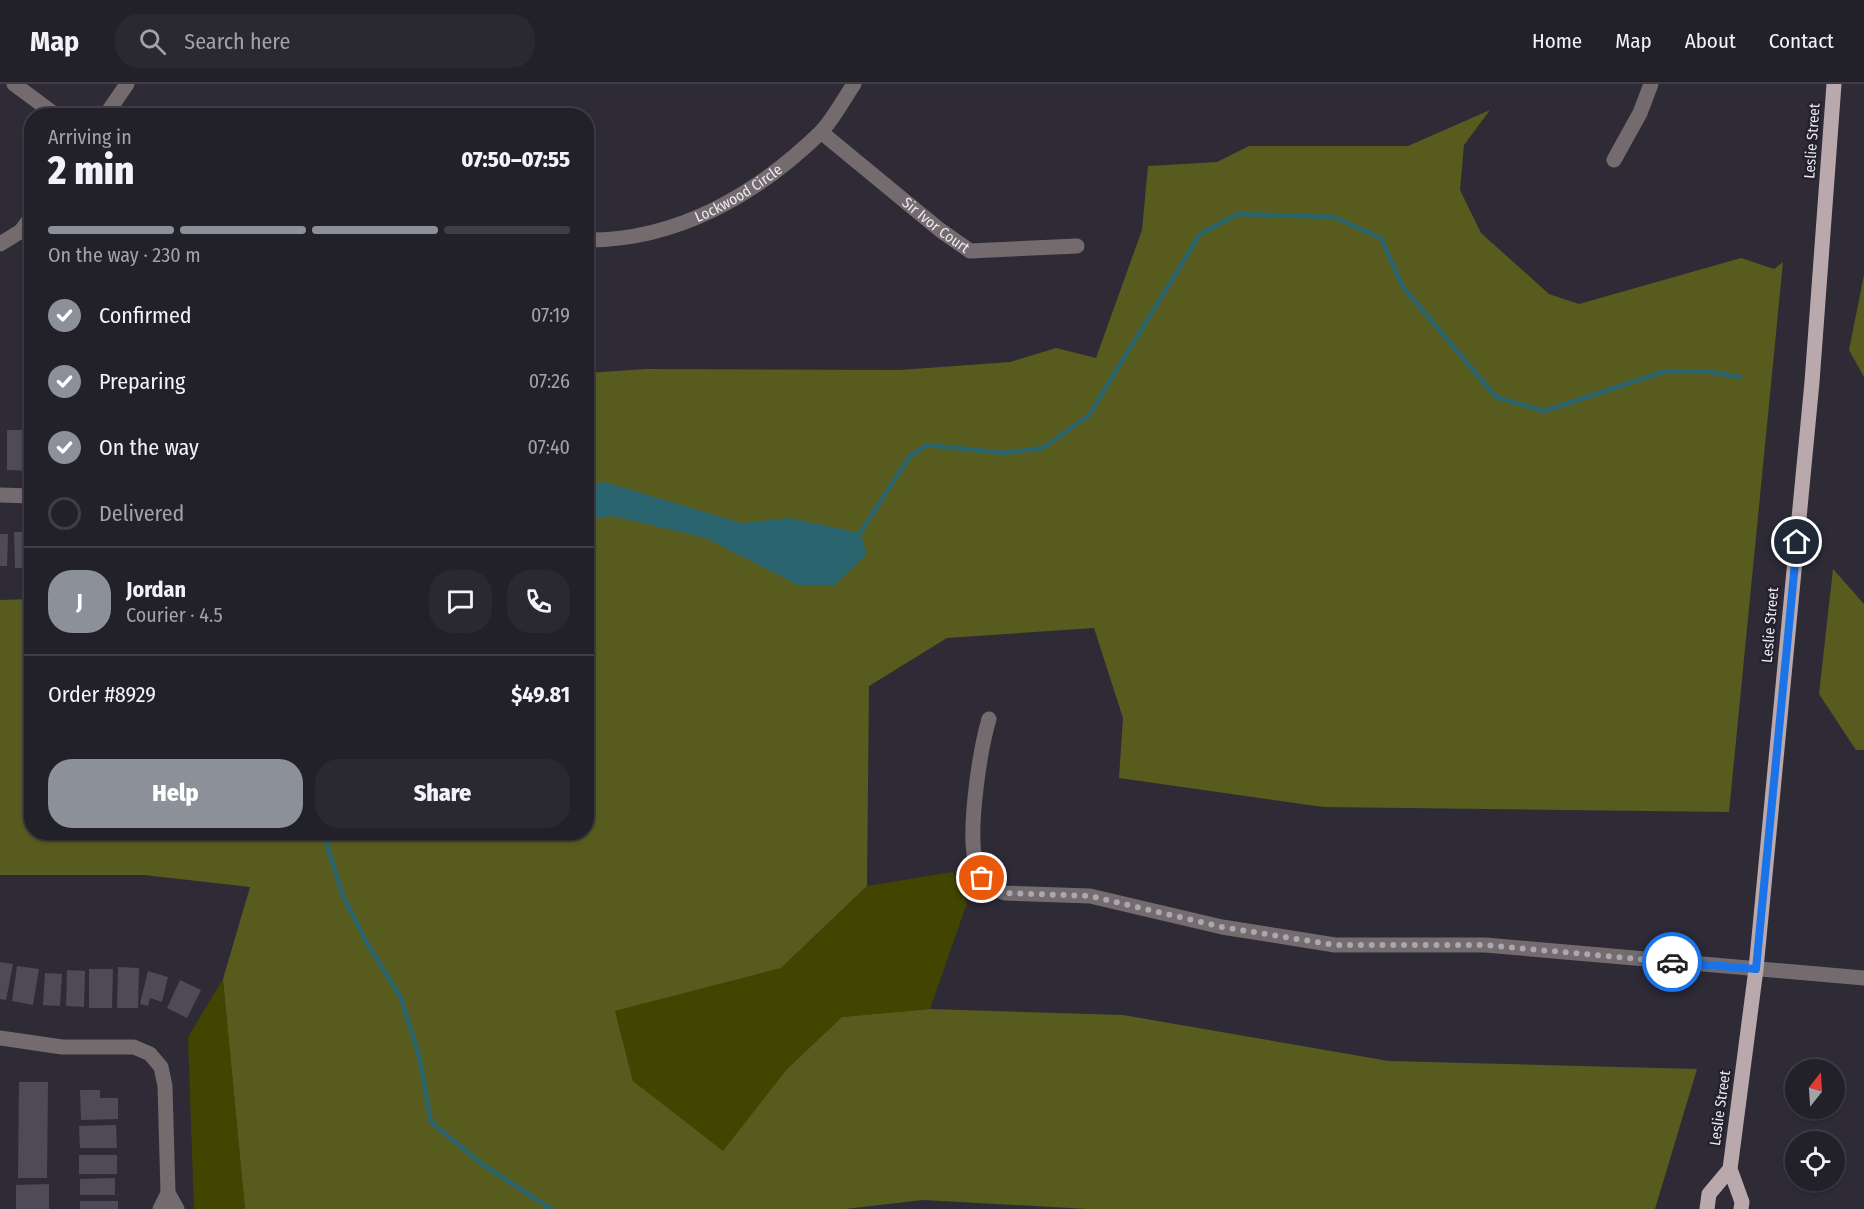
<!DOCTYPE html>
<html lang="en">
<head>
<meta charset="utf-8">
<style>
  body { margin:0; font-family:"Fira Sans Condensed",sans-serif; background:#2a2831; color:#f1f3f6; height:100vh; display:flex; flex-direction:column; font-size:22px; white-space:nowrap }
  * { box-sizing:border-box; margin:0 }
  p { font-size:20px; color:#a2a3a8 }
  .icon { flex:none; width:33px; height:33px; fill:none; stroke:currentColor; stroke-width:2; stroke-linecap:round; stroke-linejoin:round }
  .map { position:relative; flex:1; overflow:hidden }
  .sheet { position:absolute; left:24px; top:24px; width:570px; height:732px; display:flex; flex-direction:column; background:#222029; border-radius:24px; box-shadow:0 2px 4px #0004,0 0 0 2px #3f3e46 }
  .sheet>* { flex:none }
  .needle { width:39px; rotate:17deg }
  .controls { position:absolute; left:1785px; top:975px; display:grid; gap:12px }
  .controls a { display:grid; place-items:center; width:60px; height:60px; border-radius:50%; background:#222029; box-shadow:0 2px 4px #0004,0 0 0 2px #3f3e46; font-size:30px }
  .pin { position:absolute; display:grid; place-items:center; width:51px; height:51px; color:#fff; margin:-26px; border:3px solid #fff; border-radius:50%; box-shadow:0 2px 6px #0007 }
  .courier { position:absolute; display:grid; place-items:center; width:60px; height:60px; margin:-30px; border:4px solid #1a73e8; border-radius:50%; background:#fff; color:#222; box-shadow:0 2px 8px #0007 }
  .head em { font-style:normal; font-weight:800 }
  .head div { display:flex; flex-direction:column-reverse }
  .head { display:flex; align-items:center; justify-content:space-between; height:102px; padding:0 24px }
  h1 { font-size:39px; font-weight:800; line-height:45px }
  .bar { display:grid; grid-template-columns:repeat(4,1fr); gap:9px 6px; align-content:center; height:72px; padding:0 24px }
  .bar i { height:8px; border-radius:4px; background:#3f3e46 }
  .bar .on { background:#8c9099 }
  .bar p { grid-column:span 4 }
  .line { display:flex; align-items:center; gap:15px; padding:0 24px; border-top:2px solid #3f3e46 }
  .line div { flex:1 }
  .round { display:grid; place-items:center; flex:none; width:63px; height:63px; border-radius:24px; background:#2a2831 }
  ol { padding:0 24px; list-style:none }
  li { display:flex; align-items:center; gap:18px; height:66px }
  li p { margin-inline-start:auto }
  li .icon { padding:6px; border-radius:50%; background:#8c9099; color:#fff; stroke-width:4 }
  li:last-child { color:#a2a3a8 }
  li i { width:33px; height:33px; border:3px solid #3f3e46; border-radius:50% }
  .cta { display:flex; gap:12px; margin-top:auto; padding:12px 24px }
  .cta a { flex:1; height:69px; border-radius:24px; background:#8c9099; color:#fff; font-size:24px; font-weight:800; line-height:69px; text-align:center }
  .cta a+a { background:#2a2831; color:#f1f3f6 }
  header { display:flex; align-items:center; gap:36px; box-sizing:border-box; height:84px; padding:0 30px; background:#222029; border-bottom:2px solid #3f3e46 }
  header strong { font-size:28px }
  nav { display:flex; gap:33px; margin-inline-start:auto; font-size:21px }
  .search { width:420px; height:54px; background:#2a2831; display:flex; align-items:center; gap:15px; box-sizing:border-box; padding:0 21px; border-radius:24px; color:#a2a3a8; font-size:22px }
  .map>svg:first-child { display:block }
  .green { fill:#424500 }
  .forest { fill:#575b1d }
  .water { fill:#2a656f }
  .lines { fill:none; stroke-linecap:round; stroke-linejoin:round }
  .stream { stroke:#2a656f; stroke-width:4.5 }
  .building { fill:#4f4a57 }
  .street { stroke:#736b6d; stroke-width:15 }
  .primary { stroke:#b9a9ad; stroke-width:15 }
  .done { stroke:#aaa7b1; stroke-width:6; stroke-dasharray:0 10.8 }
  .route { stroke:#1a73e8; stroke-width:8 }
  .labels { text-anchor:middle; stroke-width:5; stroke-linejoin:round; paint-order:stroke }
  .street-label { font-size:15px; fill:#eceaf2; stroke:#24212d }
</style>
</head>
<body>
<header>
<strong>Map</strong>
<div class="search"><svg class="icon" aria-label="search" viewBox="0 0 24 24"><circle cx="10" cy="10" r="6"/><path d="M15 15l6 6"/></svg>Search here</div>
<nav><a>Home</a><a>Map</a><a>About</a><a>Contact</a></nav>
</header>
<div class="map">
<svg width="1864" height="1125" viewBox="0 0 1864 1125">
  <rect width="100%" height="100%" fill="#2e2b37"/>
  <path class="green" d="M953,788L967,819L930,925L842,933L787,985L723,1068L633,997L615,927L781,884L867,802Z
    M223,895L245,1125H194L188,953Z"/>
  <path class="forest" d="M1490,26L1464,61L1460,106L1481,149L1549,210L1579,220L1741,174L1774,185L1783,178L1729,728L1323,723L1119,694L1123,634L1094,544L947,554L869,602L867,802L781,884L615,927L633,997L723,1067L787,985L842,933L930,925L1123,931L1389,977L1697,985L1655,1125H1088L923,1116L845,1125H245L223,895L250,803L144,791H0V516L31,515L32,748H586L587,289L646,285L900,286L1010,278L1056,264L1096,274L1142,146L1148,82L1217,78L1249,62H1408Z
    M1864,191V293L1849,266Z
    M1833,485L1864,520V666H1856L1819,610Z"/>
  <path class="water" d="M605,398L741,439L790,434L860,449L867,470L835,501H798L706,454L612,432L587,436V401Z"/>
  <g class="lines">
    <path class="stream" d="M860,449L910,372L927,361L1004,369L1043,364L1089,331L1200,150L1238,130L1334,133L1381,154L1403,203L1496,313L1544,327L1666,287L1711,288L1740,293
      M323,748L343,812L367,859L401,914L419,972L431,1038L482,1080L551,1125"/>
  </g>
  <path class="building" d="M7,346H32V387L7,386Z
    M14,448H32V484H15Z
    M0,450H8L7,482H0Z
    M0,878L13,880L6,916L0,915Z
    M17,882L39,885L33,921L12,917Z
    M118,883L139,884L138,924H117Z
    M89,885H113L112,924H89Z
    M67,886L85,887L84,923L66,922Z
    M148,887L168,893L162,918L150,914L148,922L140,920Z
    M45,889L62,890L60,922L43,921Z
    M180,896L201,906L187,934L167,924Z
    M19,998H48L47,1094H18Z
    M80,1006H100V1014H118V1035L81,1036Z
    M116,1041L117,1064H80L79,1042Z
    M79,1071H117V1090H79Z
    M115,1094V1111H80V1095Z
    M49,1100V1125H16V1101Z
    M80,1117H118V1125H80Z"/>
  <g class="lines">
    <g class="street">
      <path d="M14,0L57,32"/>
      <path d="M105,32L127,0"/>
      <path id="s1" d="M821,48L940,146L970,167L1077,162"/>
      <path d="M1614,76L1640,29L1651,0"/>
      <path id="s2" d="M586,156C676,157 756,111 820,49C833,36 843,16 854,0"/>
      <path d="M0,160L21,147L32,132"/>
      <path d="M0,411L32,412"/>
      <path d="M989,635C980,666 965,757 978,786C983,798 993,805 1005,809L1090,812L1222,843L1335,861H1485L1864,894"/>
      <path d="M0,954L62,963H134L150,970L161,983L165,1002L168,1109L177,1125"/>
      <path d="M160,1125L168,1109"/>
    </g>
    <path class="primary" d="M1707,1125L1709,1110L1730,1085
      M1741,1125L1742,1118L1730,1085L1756,885L1812,298L1834,0"/>
  </g>
  <g class="lines">
    <path class="done" d="M982,794L993,804L1005,809L1090,812L1222,843L1335,861H1485L1672,878"/>
    <path class="route" d="M1672,878L1756,885L1797,458"/>
  </g>
  <g class="labels">
    <g class="street-label">
      <text transform="translate(1812 57) rotate(-86)" y="5">Leslie Street</text>
      <text dy="5" stroke="none"><textPath href="#s2" startOffset="162">Lockwood Circle</textPath></text>
      <text dy="5" stroke="none"><textPath href="#s1" startOffset="148">Sir Ivor Court</textPath></text>
      <text transform="translate(1770 541) rotate(-85)" y="5">Leslie Street</text>
      <text transform="translate(1720 1024) rotate(-82)" y="5">Leslie Street</text>
    </g>
  </g>
</svg>
<div class="controls">
<a><svg class="needle" viewBox="-14 -14 28 28"><path d="M0-13l5 13h-10z" fill="#e53935"/><path d="M0 13l5-13h-10z" fill="#a2a3a8"/></svg></a>
<a><svg class="icon" aria-label="locate" viewBox="0 0 24 24"><circle cx="12" cy="12" r="6"/><path d="M12 2v4M12 18v4M2 12h4M18 12h4"/></svg></a>
</div>
<div class="pin" style="left:982px;top:794px;background:#ea580c"><svg class="icon" aria-label="bag" viewBox="0 0 24 24"><path d="M5 8h14l-1 12H6zM9 8a3 3 0 0 1 6 0"/></svg></div>
<div class="pin" style="left:1797px;top:458px;background:#1f2937"><svg class="icon" aria-label="home" viewBox="0 0 24 24"><path d="M3 11l9-7 9 7M6 9v11h12V9"/></svg></div>
<div class="courier" style="left:1672px;top:878px"><svg class="icon" aria-label="car" viewBox="0 0 24 24"><path d="M5 17H2v-5l4-1 3-4h7l3 4 3 1v5h-3M9 17h6M6 11h13"/><circle cx="7" cy="17" r="2"/><circle cx="17" cy="17" r="2"/></svg></div>
<section class="sheet">
<div class="head"><div><h1>2 min</h1><p>Arriving in</p></div><em>07:50–07:55</em></div>
<div class="bar"><i class="on"></i><i class="on"></i><i class="on"></i><i></i><p>On the way · 230 m</p></div>
<ol>
<li><svg class="icon" aria-label="check" viewBox="0 0 24 24"><path d="M5 12l5 5 9-10"/></svg>Confirmed<p>07:19</p></li>
<li><svg class="icon" aria-label="check" viewBox="0 0 24 24"><path d="M5 12l5 5 9-10"/></svg>Preparing<p>07:26</p></li>
<li><svg class="icon" aria-label="check" viewBox="0 0 24 24"><path d="M5 12l5 5 9-10"/></svg>On the way<p>07:40</p></li>
<li><i></i>Delivered</li>
</ol>
<div class="line" style="height:108px"><b class="round" style="background:#8c9099;color:#fff">J</b><div><b>Jordan</b><p>Courier · 4.5</p></div><a class="round"><svg class="icon" aria-label="chat" viewBox="0 0 24 24"><path d="M4 5h16v11H9l-5 4z"/></svg></a><a class="round"><svg class="icon" aria-label="phone" viewBox="0 0 24 24"><path d="M5 4h4l2 5-3 2q2 4 5 5l2-3 5 2v4C11 20 4 13 5 4z"/></svg></a></div>
<div class="line" style="height:78px"><div>Order #8929</div><b>$49.81</b></div>
<div class="cta"><a>Help</a><a>Share</a></div>
</section>
</div>
</body>
</html>
